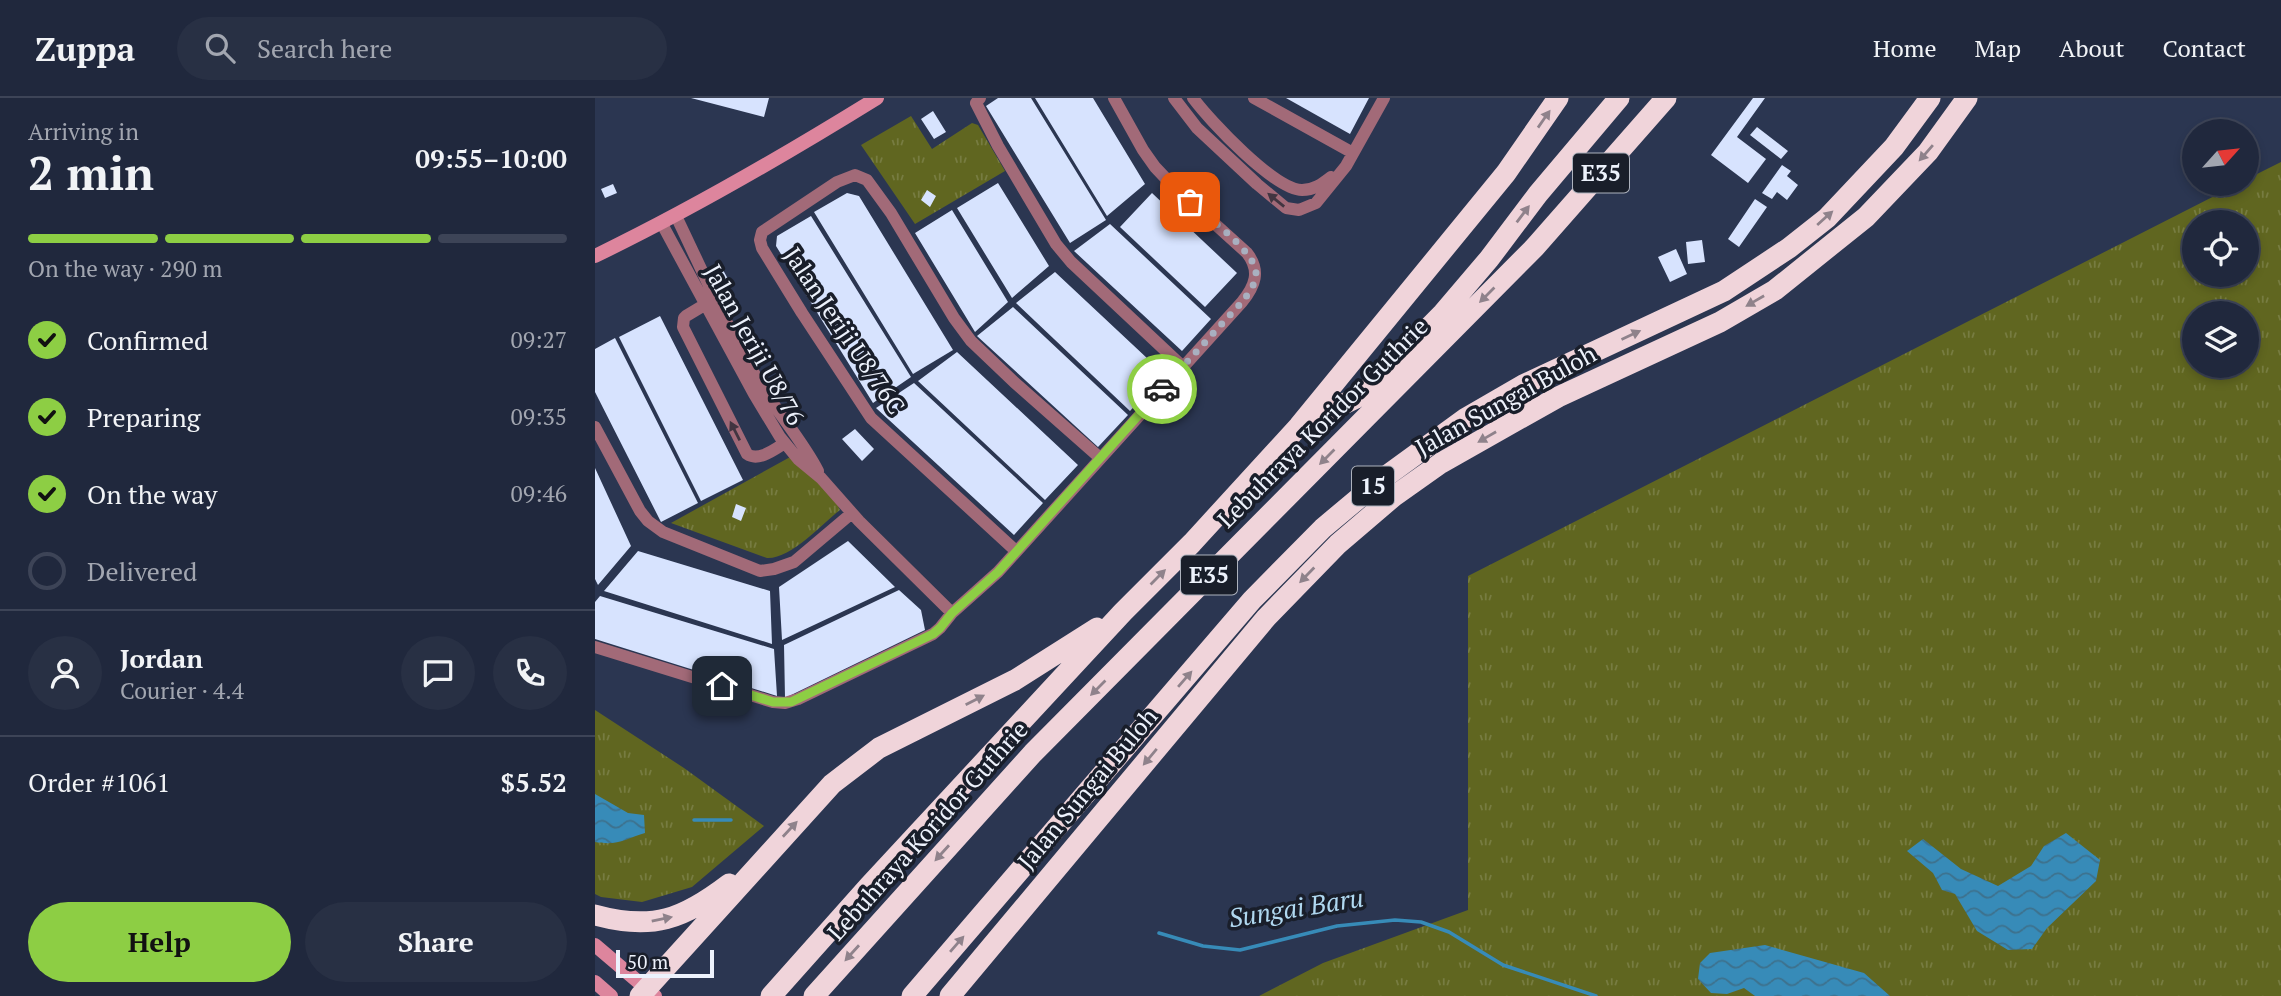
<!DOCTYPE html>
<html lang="en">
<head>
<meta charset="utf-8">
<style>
  body { margin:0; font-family:"PT Serif",serif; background:#283044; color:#f1f3f6; height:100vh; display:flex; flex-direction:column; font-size:26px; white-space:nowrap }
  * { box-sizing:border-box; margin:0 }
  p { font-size:23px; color:#a2a6b0 }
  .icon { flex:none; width:38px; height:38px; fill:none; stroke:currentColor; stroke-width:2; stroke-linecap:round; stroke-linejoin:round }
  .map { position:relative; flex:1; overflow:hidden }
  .sheet { display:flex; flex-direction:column; background:#20283d; width:595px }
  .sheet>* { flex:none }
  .needle { width:46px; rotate:63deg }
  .tools { position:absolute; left:1587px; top:21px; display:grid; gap:14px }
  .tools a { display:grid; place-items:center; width:77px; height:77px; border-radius:50%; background:#20283d; box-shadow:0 4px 10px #0003,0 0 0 2px #3d4457; font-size:35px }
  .scale { position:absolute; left:21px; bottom:18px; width:98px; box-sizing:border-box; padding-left:7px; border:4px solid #edf2fc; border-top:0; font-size:19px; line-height:24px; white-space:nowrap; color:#edf2fc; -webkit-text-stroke:5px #191e2a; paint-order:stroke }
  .pin { position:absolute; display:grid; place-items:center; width:60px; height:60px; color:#fff; margin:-30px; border-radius:14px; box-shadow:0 4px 10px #0006 }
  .courier { position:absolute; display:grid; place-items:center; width:70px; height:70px; margin:-35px; border:5px solid #8dce44; border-radius:50%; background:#fff; color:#222; box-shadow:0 2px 9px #0007 }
  .overview em { font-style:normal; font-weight:700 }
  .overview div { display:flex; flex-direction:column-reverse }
  .overview { display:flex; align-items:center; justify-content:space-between; height:119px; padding:0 28px }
  h1 { font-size:46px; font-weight:700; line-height:52px }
  .bar { display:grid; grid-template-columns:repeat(4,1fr); gap:10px 7px; align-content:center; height:84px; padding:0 28px }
  .bar i { height:9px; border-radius:5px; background:#3d4457 }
  .bar .on { background:#8dce44 }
  .bar p { grid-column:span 4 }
  .line { display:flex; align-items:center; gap:18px; padding:0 28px; border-top:2px solid #3d4457 }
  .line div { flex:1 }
  .round { display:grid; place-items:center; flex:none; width:74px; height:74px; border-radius:37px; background:#283044 }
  ol { padding:0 28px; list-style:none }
  li { display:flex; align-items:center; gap:21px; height:77px }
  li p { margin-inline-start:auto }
  li .icon { padding:7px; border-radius:50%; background:#8dce44; color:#111; stroke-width:4 }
  li:last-child { color:#a2a6b0 }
  li i { width:38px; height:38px; border:4px solid #3d4457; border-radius:50% }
  .button { display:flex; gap:14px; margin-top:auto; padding:14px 28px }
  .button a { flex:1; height:80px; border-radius:42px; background:#8dce44; color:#111; font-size:28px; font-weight:700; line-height:80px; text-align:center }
  .button a+a { background:#283044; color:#f1f3f6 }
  header { display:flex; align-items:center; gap:42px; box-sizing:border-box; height:98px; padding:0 35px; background:#20283d; border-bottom:2px solid #3d4457 }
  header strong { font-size:33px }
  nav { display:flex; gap:38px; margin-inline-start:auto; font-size:24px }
  .search { width:490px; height:63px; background:#283044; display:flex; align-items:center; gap:18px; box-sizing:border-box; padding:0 24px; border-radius:38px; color:#a2a6b0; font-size:26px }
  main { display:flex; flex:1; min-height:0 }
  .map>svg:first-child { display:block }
  .grass { fill:url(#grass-tufts); fill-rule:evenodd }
  .water { fill:url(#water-waves) }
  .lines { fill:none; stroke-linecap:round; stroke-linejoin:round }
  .stream { stroke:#378bb8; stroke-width:3.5 }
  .building { fill:#d7e3fe }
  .street { stroke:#a26a78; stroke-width:12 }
  .secondary { stroke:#dd859d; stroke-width:14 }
  .highway { stroke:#f0d4da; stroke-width:21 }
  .oneway { fill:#8f828b }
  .oneway2 { fill:#423541 }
  .done { stroke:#a9b0c0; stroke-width:7; stroke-dasharray:0 12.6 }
  .route { stroke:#8dce44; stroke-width:9 }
  .labels { text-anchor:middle; stroke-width:7; stroke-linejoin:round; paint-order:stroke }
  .shield { fill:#191e2a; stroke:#adb2bd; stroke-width:2 }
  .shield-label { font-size:23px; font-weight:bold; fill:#edf2fc }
  .street-label { font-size:24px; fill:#edf2fc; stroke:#191e2a }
  .water-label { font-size:26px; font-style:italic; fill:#b0d8f0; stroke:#191e2a }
</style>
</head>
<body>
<header>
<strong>Zuppa</strong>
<div class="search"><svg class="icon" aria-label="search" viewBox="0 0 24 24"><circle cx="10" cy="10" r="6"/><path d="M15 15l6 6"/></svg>Search here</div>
<nav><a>Home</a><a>Map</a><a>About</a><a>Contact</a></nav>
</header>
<main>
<section class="sheet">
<div class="overview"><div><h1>2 min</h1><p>Arriving in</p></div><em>09:55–10:00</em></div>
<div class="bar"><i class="on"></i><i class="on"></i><i class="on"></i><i></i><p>On the way · 290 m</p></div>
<ol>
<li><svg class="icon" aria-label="check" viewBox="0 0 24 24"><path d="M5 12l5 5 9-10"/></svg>Confirmed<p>09:27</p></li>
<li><svg class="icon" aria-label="check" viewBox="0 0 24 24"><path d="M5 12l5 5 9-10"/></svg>Preparing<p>09:35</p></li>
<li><svg class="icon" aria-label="check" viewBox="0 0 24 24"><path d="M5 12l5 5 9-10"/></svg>On the way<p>09:46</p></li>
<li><i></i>Delivered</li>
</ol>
<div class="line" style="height:126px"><a class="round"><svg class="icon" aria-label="person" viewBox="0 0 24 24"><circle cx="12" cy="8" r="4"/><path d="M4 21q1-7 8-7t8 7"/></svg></a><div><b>Jordan</b><p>Courier · 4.4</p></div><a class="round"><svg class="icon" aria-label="chat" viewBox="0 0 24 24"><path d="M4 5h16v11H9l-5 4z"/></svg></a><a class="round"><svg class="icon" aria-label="phone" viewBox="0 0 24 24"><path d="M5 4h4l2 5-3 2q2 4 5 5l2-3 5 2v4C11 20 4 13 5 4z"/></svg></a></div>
<div class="line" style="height:91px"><div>Order #1061</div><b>$5.52</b></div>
<div class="button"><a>Help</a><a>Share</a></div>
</section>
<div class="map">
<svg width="1686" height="898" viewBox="0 0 1686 898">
  <defs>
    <pattern id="grass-tufts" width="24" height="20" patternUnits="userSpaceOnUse" patternTransform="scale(1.75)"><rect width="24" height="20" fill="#606620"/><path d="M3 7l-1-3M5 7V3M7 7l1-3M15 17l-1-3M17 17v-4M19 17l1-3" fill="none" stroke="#777c41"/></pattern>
    <pattern id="water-waves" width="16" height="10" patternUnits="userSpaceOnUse" patternTransform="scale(1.75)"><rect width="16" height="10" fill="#378bb8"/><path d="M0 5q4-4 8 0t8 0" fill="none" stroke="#3d718d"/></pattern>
  </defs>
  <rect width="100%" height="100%" fill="#2b3651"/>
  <path class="grass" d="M316,18L337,51L377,25L383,27L410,73L320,126L266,47Z
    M1686,64V898H664L728,865L873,812V478L1643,86H1652V81ZM1600,124H1652V177H1600ZM1600,215H1652V268H1600Z
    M197,358L240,402L245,412C227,426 196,461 172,460L76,425Z
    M0,612L89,670L169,728L97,789L47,804L6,799L0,796Z"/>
  <path class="water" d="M0,696L33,715L49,717L50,735C30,741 23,748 0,744Z
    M1471,735L1505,762L1501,783L1452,830L1437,851L1413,852L1382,833L1360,796L1347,792L1338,775L1312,753L1328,741L1366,771L1403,788L1436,768L1449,748Z
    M1170,847L1269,875L1295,898H1160L1149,890L1132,896L1116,895L1103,881L1105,865L1115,855Z"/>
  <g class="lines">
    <path class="stream" d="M99,722H136
      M564,835L608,848L645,852L742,828L800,822L826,824L854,834L908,867L1001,898"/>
  </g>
  <path class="building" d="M96,0H174L169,19Z
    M403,0H436L511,122L475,145L391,8Z
    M440,0H498L550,86L512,118Z
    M691,0H774L755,36Z
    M1158,0H1170L1142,39L1171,61L1153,85L1116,57Z
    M338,13L351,34L339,41L326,21Z
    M1162,29L1193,53L1186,61L1155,37Z
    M1187,67L1196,73L1192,78L1203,87L1192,102L1182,94L1177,101L1167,95Z
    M403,85L454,168L417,200L362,110Z
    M18,86L22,95L10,100L6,91Z
    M332,92L341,98L335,109L326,102Z
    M252,95L264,98L358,252L318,276L219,114Z
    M557,95L642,175L610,209L525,129Z
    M1160,101L1172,109L1144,149L1133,141Z
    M357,112L413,204L380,234L320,135Z
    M216,118L316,279L278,305L181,148L182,138Z
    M515,126L616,221L587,253L479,153Z
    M1107,142L1110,164L1093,166L1091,144Z
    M1081,151L1092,176L1075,184L1063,159Z
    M128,172L133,181L125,185L121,176Z
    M460,174L569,276L535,313L421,205Z
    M418,209L533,317L503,349L382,238Z
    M65,218L148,382L106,403L24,239Z
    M20,240L103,405L66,424L0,294V251Z
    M362,254L483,367L450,402L323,283Z
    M319,285L448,405L419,437L281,310Z
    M260,331L279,351L267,363L247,341Z
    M0,370L36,448L3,487L0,481Z
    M141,406L151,410L146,423L137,419Z
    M253,443L300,489L187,542L184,489Z
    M43,453L175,493L177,546L9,493Z
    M304,492L326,512L330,532L190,600L189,547Z
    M5,498L179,551L182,598L0,541V504Z"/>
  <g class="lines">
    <path class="street" d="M385,0L381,5L403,48L461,146L476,164L588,269
      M579,0L602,30L662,86L691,110L704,112L721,105L751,68L789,0
      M598,0C615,23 680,92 707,92C719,92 727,86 736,79
      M659,0L758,55
      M81,118C109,176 135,237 169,292C186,319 208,344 223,373
      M67,126L159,296L185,339L203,361L226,380L264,423L357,515
      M111,206L91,218L89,220L88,229L152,356C163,364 179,352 190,345
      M0,329L45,413L53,423L68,434L165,473L179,471L199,464L257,415
      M421,453L276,320L207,215L167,150L165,142L167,134L242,84L260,77L272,82L296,115L359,220L376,243L419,284L504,359
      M0,549L178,604L190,605L203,601L338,536L345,530L357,515L403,474L647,204C660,188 666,173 652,155L578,88L560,69L548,52L519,0"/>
    <path class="secondary" d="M0,158C97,111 190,57 282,0
      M0,847L60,898
      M0,884L16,898"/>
    <path class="highway" d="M712,324L761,300L774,290L848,215L894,161L943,96L1024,0
      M0,817C58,833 88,821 134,786
      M45,898L237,686L284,650L420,582L502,530
      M176,898L274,788L528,514L597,445L704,328L911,75L963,0
      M219,898L438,655L940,149L1071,0
      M317,898L657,502L728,430L783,384L871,320L928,287L1129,193L1194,150L1232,120L1299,49L1335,0
      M355,898L671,520L743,446L798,399L846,365L906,331L963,299L1125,224L1180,192L1271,119L1333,54L1372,0"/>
  </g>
  <defs><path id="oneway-solid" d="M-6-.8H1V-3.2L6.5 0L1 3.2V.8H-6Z" transform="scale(1.75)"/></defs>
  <g class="oneway">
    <use href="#oneway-solid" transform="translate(949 21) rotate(-55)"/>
    <use href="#oneway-solid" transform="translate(1331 55) rotate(131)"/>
    <use href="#oneway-solid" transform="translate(928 116) rotate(-53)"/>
    <use href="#oneway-solid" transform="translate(1230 120) rotate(-42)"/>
    <use href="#oneway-solid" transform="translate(892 197) rotate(135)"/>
    <use href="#oneway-solid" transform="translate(1160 203) rotate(150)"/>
    <use href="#oneway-solid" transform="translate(1036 237) rotate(-25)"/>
    <use href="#oneway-solid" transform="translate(892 339) rotate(150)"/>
    <use href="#oneway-solid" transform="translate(732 359) rotate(135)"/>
    <use href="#oneway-solid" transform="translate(712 477) rotate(134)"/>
    <use href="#oneway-solid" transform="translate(563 479) rotate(-45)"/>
    <use href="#oneway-solid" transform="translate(590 581) rotate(-49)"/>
    <use href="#oneway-solid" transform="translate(503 590) rotate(135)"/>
    <use href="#oneway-solid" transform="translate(380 602) rotate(-27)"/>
    <use href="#oneway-solid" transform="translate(555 659) rotate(130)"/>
    <use href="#oneway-solid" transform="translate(195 731) rotate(-47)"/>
    <use href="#oneway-solid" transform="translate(347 755) rotate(132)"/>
    <use href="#oneway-solid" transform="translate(67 821) rotate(-12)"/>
    <use href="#oneway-solid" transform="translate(362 846) rotate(-49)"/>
    <use href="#oneway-solid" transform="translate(257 855) rotate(132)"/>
  </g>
  <g class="oneway2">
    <use href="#oneway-solid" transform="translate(681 102) rotate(-141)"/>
    <use href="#oneway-solid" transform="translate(140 333) rotate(-117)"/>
  </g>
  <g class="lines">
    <path class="done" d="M567,291L647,204C653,196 661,186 661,175C661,154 611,118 595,104"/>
    <path class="route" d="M127,588L178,604H196L338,536L345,530L357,515L403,474L567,291"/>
  </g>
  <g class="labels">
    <g class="shield">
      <rect x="978" y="55.5" width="56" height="39" rx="5"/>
      <rect x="757" y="368.5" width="42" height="39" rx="5"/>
      <rect x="586" y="457.5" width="56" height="39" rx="5"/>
    </g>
    <g class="shield-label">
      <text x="1006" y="83">E35</text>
      <text x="778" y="396">15</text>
      <text x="614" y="485">E35</text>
    </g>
    <g class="street-label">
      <text transform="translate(249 233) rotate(56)" y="8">Jalan Jeriji U8/76C</text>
      <text transform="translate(159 247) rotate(61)" y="8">Jalan Jeriji U8/76</text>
      <text transform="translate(911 303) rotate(-29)" y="8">Jalan Sungai Buloh</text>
      <text transform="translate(728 325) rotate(-45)" y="8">Lebuhraya Koridor Guthrie</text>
      <text transform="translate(493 691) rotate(-50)" y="8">Jalan Sungai Buloh</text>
      <text transform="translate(333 733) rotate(-48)" y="8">Lebuhraya Koridor Guthrie</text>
    </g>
    <g class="water-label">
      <text transform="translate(701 810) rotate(-9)" y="9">Sungai Baru</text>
    </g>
  </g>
</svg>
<div class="tools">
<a><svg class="needle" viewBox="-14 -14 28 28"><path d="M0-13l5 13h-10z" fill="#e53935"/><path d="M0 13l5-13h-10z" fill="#a2a6b0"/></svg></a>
<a><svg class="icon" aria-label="locate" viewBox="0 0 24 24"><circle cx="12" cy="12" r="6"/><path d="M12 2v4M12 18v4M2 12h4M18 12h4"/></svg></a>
<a><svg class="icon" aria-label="layers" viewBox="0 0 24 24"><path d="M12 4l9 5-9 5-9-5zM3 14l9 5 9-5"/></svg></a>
</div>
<div class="scale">50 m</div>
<div class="pin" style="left:595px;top:104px;background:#ea580c"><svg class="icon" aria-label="bag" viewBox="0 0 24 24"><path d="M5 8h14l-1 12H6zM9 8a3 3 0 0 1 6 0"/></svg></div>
<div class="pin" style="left:127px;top:588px;background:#1f2937"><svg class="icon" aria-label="home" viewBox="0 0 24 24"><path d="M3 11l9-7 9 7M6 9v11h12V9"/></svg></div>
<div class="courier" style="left:567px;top:291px"><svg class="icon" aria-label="car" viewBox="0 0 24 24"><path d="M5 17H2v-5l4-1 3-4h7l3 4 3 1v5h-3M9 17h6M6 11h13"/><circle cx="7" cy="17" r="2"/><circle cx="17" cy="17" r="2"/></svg></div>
</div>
</main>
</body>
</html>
